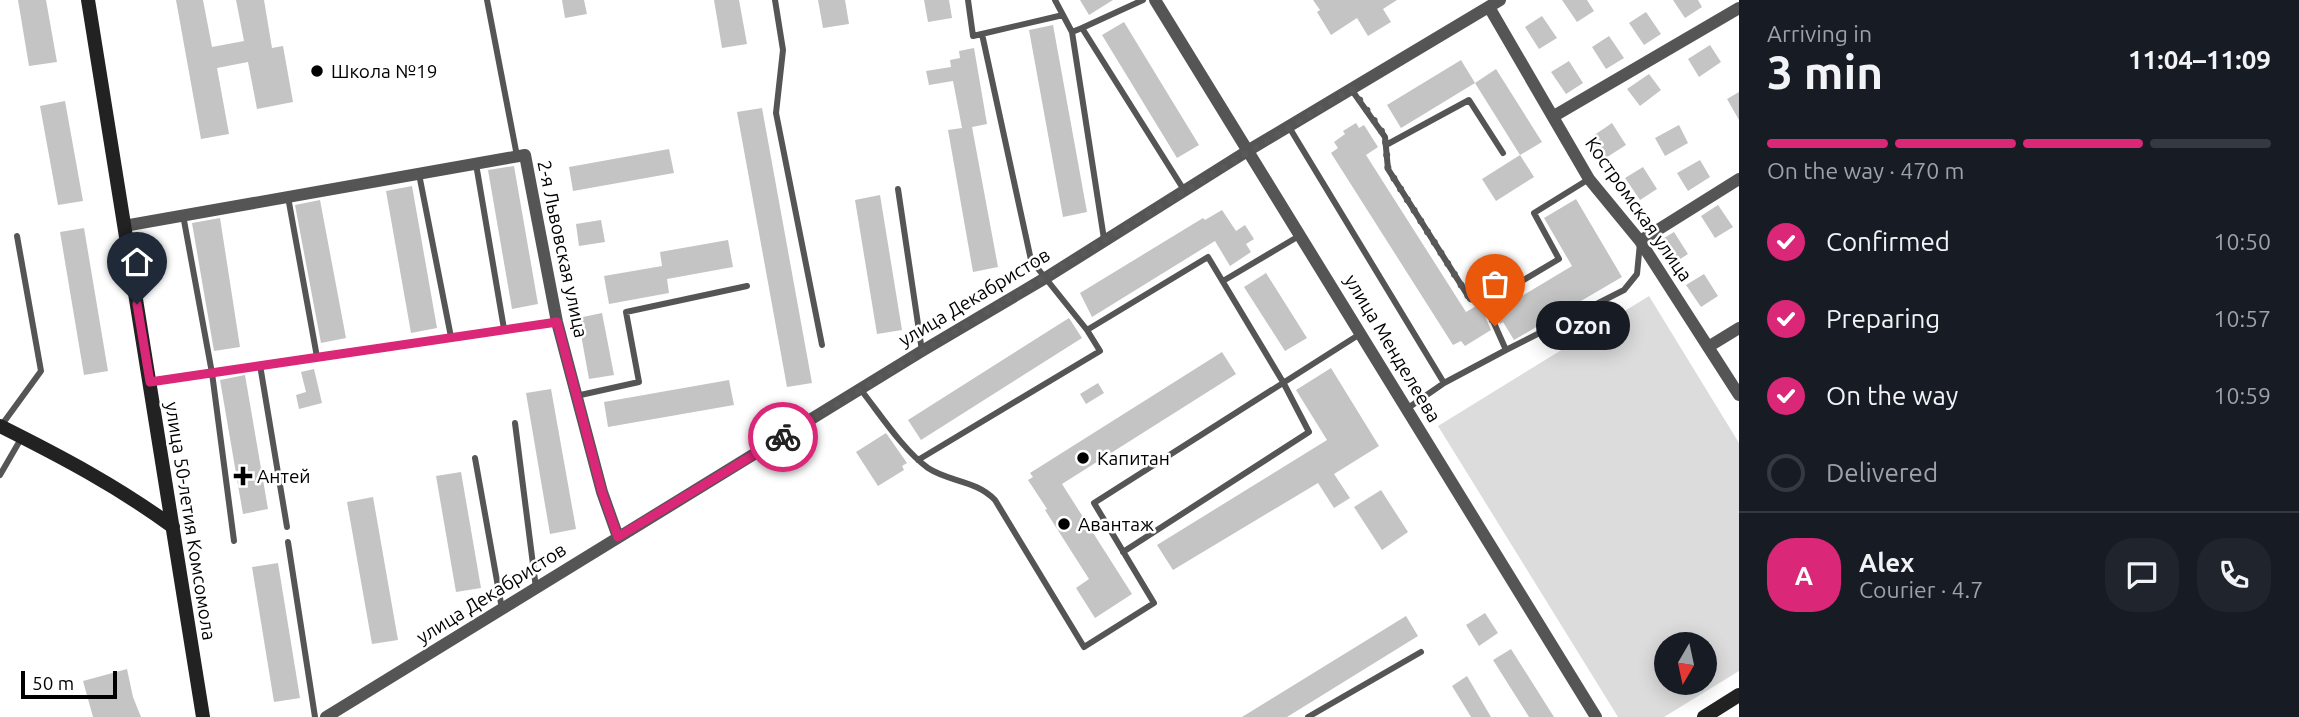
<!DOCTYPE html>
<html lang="en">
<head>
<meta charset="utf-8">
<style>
  body { margin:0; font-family:Ubuntu,sans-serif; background:#20242c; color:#f1f3f6; height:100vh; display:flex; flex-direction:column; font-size:26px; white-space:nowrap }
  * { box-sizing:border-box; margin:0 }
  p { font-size:23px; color:#9ea1a6 }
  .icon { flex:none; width:38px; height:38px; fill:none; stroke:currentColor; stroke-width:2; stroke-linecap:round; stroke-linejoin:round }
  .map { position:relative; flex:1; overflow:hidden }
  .drawer { display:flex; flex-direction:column; background:#171b24; width:560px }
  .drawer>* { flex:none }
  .needle { width:46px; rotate:189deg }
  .controls { position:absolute; left:1654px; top:632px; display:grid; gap:14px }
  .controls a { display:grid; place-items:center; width:63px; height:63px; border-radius:50%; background:#171b24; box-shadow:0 4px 18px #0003; font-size:35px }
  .scale { position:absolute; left:21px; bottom:18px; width:96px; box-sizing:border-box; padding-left:7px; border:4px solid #000; border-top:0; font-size:19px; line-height:24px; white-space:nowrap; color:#000; -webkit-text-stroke:5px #fff; paint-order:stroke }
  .pin { position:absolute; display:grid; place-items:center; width:60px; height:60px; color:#fff; margin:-72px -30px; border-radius:50% 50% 50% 0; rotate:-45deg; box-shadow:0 0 7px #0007 }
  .pin .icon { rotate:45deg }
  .courier { position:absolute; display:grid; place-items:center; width:70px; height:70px; margin:-35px; border:5px solid #db2777; border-radius:50%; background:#fff; color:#222; box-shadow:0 2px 9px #0007 }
  .bubble { position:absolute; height:49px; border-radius:24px; background:#171b24; box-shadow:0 4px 18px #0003; font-size:23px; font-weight:600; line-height:49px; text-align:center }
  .overview em { font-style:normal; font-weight:600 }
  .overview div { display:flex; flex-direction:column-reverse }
  .overview { display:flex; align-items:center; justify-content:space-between; height:119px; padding:0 28px }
  h1 { font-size:46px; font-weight:600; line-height:52px }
  .bar { display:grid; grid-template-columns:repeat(4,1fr); gap:10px 7px; align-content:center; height:84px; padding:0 28px }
  .bar i { height:9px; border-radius:5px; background:#363941 }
  .bar .active { background:#db2777 }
  .bar p { grid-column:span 4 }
  .line { display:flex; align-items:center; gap:18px; padding:0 28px; border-top:2px solid #363941 }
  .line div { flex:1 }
  .round { display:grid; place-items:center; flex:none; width:74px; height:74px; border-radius:28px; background:#20242c }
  ol { padding:0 28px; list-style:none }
  li { display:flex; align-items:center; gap:21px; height:77px }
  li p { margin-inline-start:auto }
  li .icon { padding:7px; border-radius:50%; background:#db2777; color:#fff; stroke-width:4 }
  li:last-child { color:#9ea1a6 }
  li i { width:38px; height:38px; border:4px solid #363941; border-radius:50% }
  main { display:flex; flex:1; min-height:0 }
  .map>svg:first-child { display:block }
  .green { fill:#dcdcdc; fill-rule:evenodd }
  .building { fill:#c4c4c4 }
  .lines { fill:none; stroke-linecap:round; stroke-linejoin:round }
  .lane { stroke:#555; stroke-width:6 }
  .street { stroke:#555; stroke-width:12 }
  .secondary { stroke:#222; stroke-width:14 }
  .done { stroke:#595959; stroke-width:7; stroke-dasharray:0 12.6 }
  .route { stroke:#db2777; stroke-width:9 }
  .poi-dot { fill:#000; stroke:#fff; stroke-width:2.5 }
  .labels { text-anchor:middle; stroke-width:5; stroke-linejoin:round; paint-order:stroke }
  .poi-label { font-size:19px; fill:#000; stroke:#fff; text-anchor:start }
  .street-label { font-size:19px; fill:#000; stroke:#fff }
</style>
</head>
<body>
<main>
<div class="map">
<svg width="1739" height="717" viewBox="0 0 1739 717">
  <rect width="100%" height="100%" fill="#fff"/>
  <path class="green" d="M1649,296L1739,443V671L1664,717H1618L1438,426ZM1704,644V682H1666V644Z"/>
  <path class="building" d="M18,0H46L57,62L29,66Z
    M176,0H203L212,47L244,41L236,0H264L272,48L283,46L293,102L257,109L248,62L217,68L229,134L201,139Z
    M562,0H584L587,14L565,18Z
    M714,0H739L747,44L722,48Z
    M818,0H845L849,24L823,28Z
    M924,0H949L952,18L928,22Z
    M1080,0H1113L1089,15Z
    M1313,0H1397L1383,9L1391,22L1368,36L1357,18L1331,35L1317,12L1320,10Z
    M1562,0H1587L1594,11L1577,22Z
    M1673,0H1698L1702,7L1685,18Z
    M1646,12L1661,34L1644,45L1629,23Z
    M1542,16L1557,38L1539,49L1525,27Z
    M1124,22L1199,145L1177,158L1102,35Z
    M1053,25L1087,212L1063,217L1029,30Z
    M1609,36L1624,58L1606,69L1592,47Z
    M1710,45L1721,62L1699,77L1688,59Z
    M974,48L987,124L972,127L998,267L973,272L948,130L962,128L953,81L929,85L926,71L951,67L950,60L960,58L959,51Z
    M1461,60L1475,83L1401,128L1387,105Z
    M1569,61L1583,83L1566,94L1551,72Z
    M1496,69L1542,142L1520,155L1475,83Z
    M1649,74L1661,90L1640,106L1627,89Z
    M1739,92V120L1727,99Z
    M65,101L83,201L58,205L40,106Z
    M762,108L812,383L787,387L737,112Z
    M1356,123L1359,128L1364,125L1378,147L1366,155L1466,312L1476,306L1479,307L1484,314L1491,330L1465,346L1461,341L1453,345L1331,153L1338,148L1334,142L1345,134L1343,131Z
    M1612,123L1626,145L1604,159L1590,138Z
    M1679,125L1688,143L1665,156L1655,138Z
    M669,149L674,173L573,191L569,167Z
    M1520,155L1534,177L1496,201L1482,179Z
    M1700,160L1710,177L1688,191L1677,173Z
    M514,166L538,304L512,309L488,170Z
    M1643,167L1657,189L1640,200L1625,178Z
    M412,186L437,328L411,333L386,191Z
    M880,195L902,330L877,334L855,200Z
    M1576,199L1622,277L1514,340L1503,322L1500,324L1495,312L1572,266L1544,218Z
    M320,200L346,338L321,343L295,205Z
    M1718,205L1733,227L1715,238L1701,216Z
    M1222,210L1236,231L1245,225L1254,239L1246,244L1251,252L1230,266L1215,241L1092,317L1080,293L1203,218L1205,220Z
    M220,218L240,347L214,351L192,223Z
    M601,220L605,242L579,246L576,224Z
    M84,228L108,371L84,375L60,232Z
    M1674,232L1688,254L1671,265L1656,243Z
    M728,240L733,267L667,279L669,293L609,304L604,276L662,266L660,252Z
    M1266,273L1307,338L1285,351L1244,287Z
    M1704,274L1718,296L1701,307L1686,285Z
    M602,313L614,375L589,379L578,318Z
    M1069,318L1082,338L921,440L908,420Z
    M1222,352L1236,374L1062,484L1132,594L1095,618L1076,588L1089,579L1045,510L1047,509L1028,480L1033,477L1030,473Z
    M1331,368L1379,446L1334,474L1350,498L1334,508L1318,483L1173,570L1157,545L1327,440L1296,390Z
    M314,369L322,403L299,409L296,395L306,392L301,372Z
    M245,375L268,509L243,514L220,380Z
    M729,380L734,405L608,427L604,402Z
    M1098,383L1104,393L1086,404L1080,394Z
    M551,389L576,529L550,534L526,393Z
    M886,433L907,463L902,466L904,470L878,486L856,452Z
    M461,472L481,588L456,592L436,476Z
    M1381,490L1408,532L1382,550L1354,507Z
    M373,497L398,640L372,644L347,502Z
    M278,563L300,698L274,702L252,567Z
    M1485,613L1498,633L1479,646L1466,625Z
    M1406,616L1418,636L1287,717H1242Z
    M1511,649L1554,717H1529L1493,660Z
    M127,669L133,697L141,717H93L83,681Z
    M1467,676L1491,717H1471L1452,686Z"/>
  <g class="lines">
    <path class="lane" d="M487,0L517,156
      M775,0L783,50L776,113L822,345
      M968,0L973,36L1063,15
      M1055,0L1072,32L1104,239
      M1082,28L1143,0
      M1072,32L1082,28L1184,190
      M982,34L1031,260L1087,330L1208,257L1283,382L1309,432L1123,552
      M1351,89L1385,137L1388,169L1470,299L1485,303L1559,259L1534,213L1589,179
      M1289,127L1444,383L1408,408
      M1386,145L1469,100L1503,153
      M476,164L504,329
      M419,174L451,337
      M898,189L922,351
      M288,197L317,357
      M183,215L212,373L234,541
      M1223,281L1299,236
      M1506,350L1624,290L1637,274L1640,243
      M260,365L287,527
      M150,382L557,322
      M1444,383L1506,350L1485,303
      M861,390C880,414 903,450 928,468C949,482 976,480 995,500L1084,647L1154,603L1094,503L1360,334
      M576,396L639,382L626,312L747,286
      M515,423L536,588
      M1,426L41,371L17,236
      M475,458L502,609
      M918,460L1100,351L1087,330
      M0,475L22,437
      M288,542L315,717
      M1308,717L1421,652"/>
    <path class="street" d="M1155,0L1596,717
      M1489,7L1589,179L1640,241L1739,395
      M1554,116L1739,8
      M124,226L525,155L557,322L602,492L618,537
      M1640,241L1739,179
      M1708,347L1739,328
      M326,717L922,351L1047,277L1249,150L1500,0"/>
    <path class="secondary" d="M88,0L203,717
      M0,426C60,456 119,487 173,527
      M1704,717L1739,695"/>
  </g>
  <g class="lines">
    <path class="done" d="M783,437L1352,89L1385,136L1388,169L1470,299L1485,303L1495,326"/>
    <path class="route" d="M137,304L150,382L557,322L602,492L618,537L783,437"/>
  </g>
  <g class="poi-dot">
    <circle cx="317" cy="71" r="7"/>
    <circle cx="1083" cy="458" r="7"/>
    <path d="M239.5 465.5h7v7h7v7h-7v7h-7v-7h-7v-7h7z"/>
    <circle cx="1064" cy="524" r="7"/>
  </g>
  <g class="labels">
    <g class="poi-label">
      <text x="331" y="78">Школа №19</text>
      <text x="1097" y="465">Капитан</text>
      <text x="257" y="483">Антей</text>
      <text x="1078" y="531">Авантаж</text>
    </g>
    <g class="street-label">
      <text transform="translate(1639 209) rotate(55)" y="7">Костромская улица</text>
      <text transform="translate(563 249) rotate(78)" y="7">2-я Львовская улица</text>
      <text transform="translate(974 297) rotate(-31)" y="7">улица Декабристов</text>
      <text transform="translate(1393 348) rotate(59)" y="7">улица Менделеева</text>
      <text transform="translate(191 521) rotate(81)" y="7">улица 50-летия Комсомола</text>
      <text transform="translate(491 593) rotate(-32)" y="7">улица Декабристов</text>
    </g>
  </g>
</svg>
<div class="controls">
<a><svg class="needle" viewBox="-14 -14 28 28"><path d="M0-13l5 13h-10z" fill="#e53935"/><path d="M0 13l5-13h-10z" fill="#9ea1a6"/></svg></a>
</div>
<div class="scale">50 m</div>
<div class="pin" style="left:1495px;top:326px;background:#ea580c"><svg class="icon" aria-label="bag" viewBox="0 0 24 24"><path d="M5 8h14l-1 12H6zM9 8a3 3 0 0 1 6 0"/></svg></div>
<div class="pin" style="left:137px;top:304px;background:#1f2937"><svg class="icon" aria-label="home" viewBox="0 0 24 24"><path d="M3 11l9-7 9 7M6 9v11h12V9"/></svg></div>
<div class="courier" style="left:783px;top:437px"><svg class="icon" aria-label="bike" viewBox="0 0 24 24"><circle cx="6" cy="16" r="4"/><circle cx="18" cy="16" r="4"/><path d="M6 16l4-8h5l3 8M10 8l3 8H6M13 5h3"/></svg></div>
<div class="bubble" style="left:1536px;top:301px;width:94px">Ozon</div>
</div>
<section class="drawer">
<div class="overview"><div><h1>3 min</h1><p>Arriving in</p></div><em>11:04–11:09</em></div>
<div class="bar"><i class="active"></i><i class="active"></i><i class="active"></i><i></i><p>On the way · 470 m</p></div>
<ol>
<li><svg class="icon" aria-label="check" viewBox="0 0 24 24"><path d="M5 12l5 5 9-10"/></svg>Confirmed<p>10:50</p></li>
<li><svg class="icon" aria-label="check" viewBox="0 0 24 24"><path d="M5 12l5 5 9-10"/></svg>Preparing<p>10:57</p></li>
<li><svg class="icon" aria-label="check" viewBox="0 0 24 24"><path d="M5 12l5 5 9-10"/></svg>On the way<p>10:59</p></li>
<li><i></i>Delivered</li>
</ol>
<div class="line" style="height:126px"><b class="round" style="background:#db2777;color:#fff">A</b><div><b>Alex</b><p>Courier · 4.7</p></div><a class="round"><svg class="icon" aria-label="chat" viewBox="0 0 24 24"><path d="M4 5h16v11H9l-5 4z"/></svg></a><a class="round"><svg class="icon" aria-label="phone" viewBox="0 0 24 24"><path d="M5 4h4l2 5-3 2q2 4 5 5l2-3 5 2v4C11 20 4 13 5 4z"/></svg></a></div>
</section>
</main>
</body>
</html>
